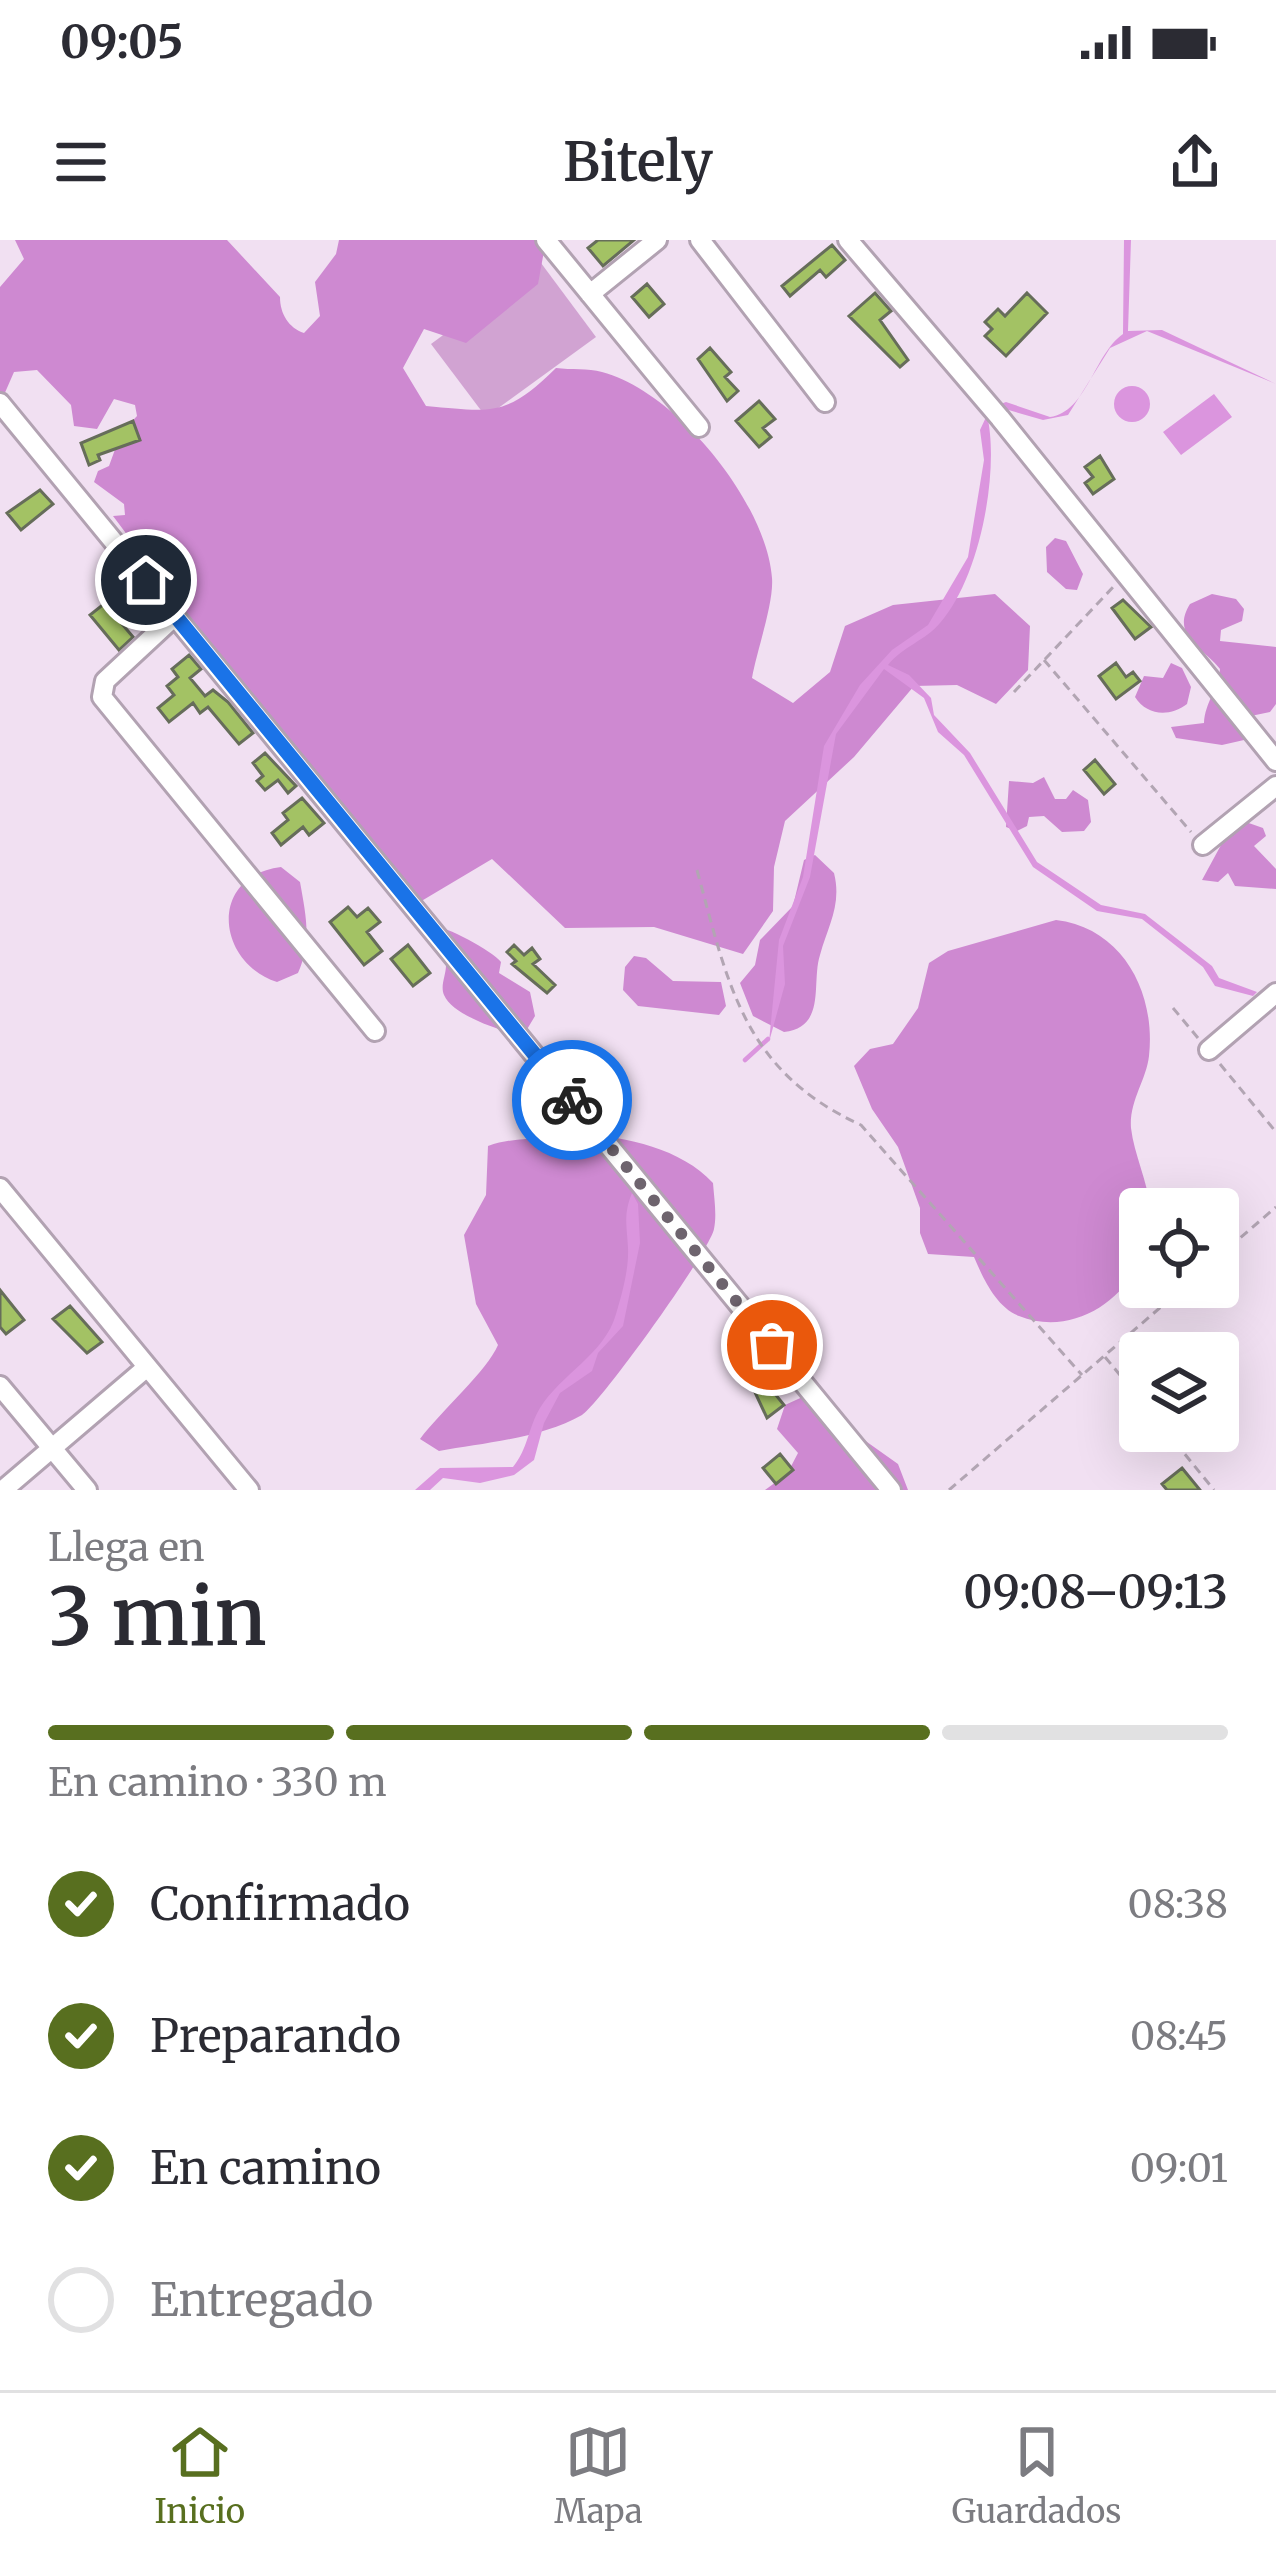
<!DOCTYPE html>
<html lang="es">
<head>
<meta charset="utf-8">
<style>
  body { margin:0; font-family:Merriweather,serif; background:#f7f7f7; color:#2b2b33; height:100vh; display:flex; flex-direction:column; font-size:45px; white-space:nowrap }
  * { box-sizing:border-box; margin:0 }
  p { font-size:39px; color:#7c7c81 }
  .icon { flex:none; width:66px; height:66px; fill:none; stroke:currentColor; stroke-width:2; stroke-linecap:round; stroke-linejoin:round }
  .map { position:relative; height:1250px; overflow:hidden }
  .sheet { display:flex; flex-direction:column; background:#fff; flex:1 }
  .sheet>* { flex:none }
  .fabs { position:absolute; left:1119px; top:948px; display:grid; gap:24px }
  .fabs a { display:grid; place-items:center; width:120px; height:120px; border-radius:12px; background:#fff; box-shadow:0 12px 48px #0002; font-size:60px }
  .pin { position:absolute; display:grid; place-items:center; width:102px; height:102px; color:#fff; margin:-51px; border:6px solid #fff; border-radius:50%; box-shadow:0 3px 12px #0007 }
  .courier { position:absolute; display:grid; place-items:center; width:120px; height:120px; margin:-60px; border:9px solid #1a73e8; border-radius:50%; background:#fff; color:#222; box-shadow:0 3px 15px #0007 }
  .headline em { font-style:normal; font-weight:600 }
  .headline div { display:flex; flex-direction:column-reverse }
  .headline { display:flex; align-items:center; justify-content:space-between; height:204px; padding:0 48px }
  h1 { font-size:78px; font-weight:600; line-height:90px }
  .bar { display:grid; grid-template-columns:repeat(4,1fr); gap:18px 12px; align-content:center; height:144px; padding:0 48px }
  .bar i { height:15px; border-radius:9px; background:#e1e1e2 }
  .bar .active { background:#586f1f }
  .bar p { grid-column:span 4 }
  ol { padding:0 48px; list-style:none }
  li { display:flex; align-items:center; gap:36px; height:132px }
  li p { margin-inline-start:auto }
  li .icon { padding:12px; border-radius:50%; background:#586f1f; color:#fff; stroke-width:4 }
  li:last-child { color:#7c7c81 }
  li i { width:66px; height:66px; border:6px solid #e1e1e2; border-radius:50% }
  .status { display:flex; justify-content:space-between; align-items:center; height:84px; padding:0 60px; background:#fff; direction:ltr }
  .status svg { height:33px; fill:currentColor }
  header { display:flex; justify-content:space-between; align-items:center; height:156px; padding:0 48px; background:#fff; font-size:54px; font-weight:600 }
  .dock { display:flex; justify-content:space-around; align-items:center; height:168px; border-top:3px solid #e1e1e2; background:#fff; font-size:33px; color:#7c7c81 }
  .dock a { display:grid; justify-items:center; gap:6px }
  .dock .active { color:#586f1f }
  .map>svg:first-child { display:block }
  .green { fill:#d1a3d2 }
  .forest { fill:#ce89d1 }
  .water { fill:#db95de }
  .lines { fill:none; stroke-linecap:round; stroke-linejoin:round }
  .stream { stroke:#db95de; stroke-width:4.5 }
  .building { fill:#a3c264; stroke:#666d5a; stroke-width:3 }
  .minor-casing { stroke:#b2a2b2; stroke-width:24 }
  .path { stroke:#b2a5b3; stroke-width:3; stroke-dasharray:9 6; stroke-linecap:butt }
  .minor { stroke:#fff; stroke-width:18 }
  .done { stroke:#6e646e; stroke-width:12; stroke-dasharray:0 21.6 }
  .route { stroke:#1a73e8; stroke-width:15 }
</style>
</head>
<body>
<div class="status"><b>09:05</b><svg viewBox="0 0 49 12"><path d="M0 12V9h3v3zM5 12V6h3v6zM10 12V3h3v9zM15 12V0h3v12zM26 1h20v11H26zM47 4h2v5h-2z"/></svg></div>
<header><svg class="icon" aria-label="menu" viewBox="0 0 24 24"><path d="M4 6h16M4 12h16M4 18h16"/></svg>Bitely<svg class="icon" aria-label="share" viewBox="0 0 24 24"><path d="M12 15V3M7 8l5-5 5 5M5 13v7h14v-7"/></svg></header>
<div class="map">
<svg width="1276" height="1250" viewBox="0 0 1276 1250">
  <rect width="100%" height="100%" fill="#f1e0f2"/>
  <path class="green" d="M541,23L596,97L486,177L431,104Z"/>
  <path class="forest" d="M15,0H227L280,57C280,74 289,88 304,93L320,76L315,42L336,14L339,0H546L538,44L466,103L424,89L403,128L426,166C494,172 506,177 556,128C571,130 588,128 602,132C677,152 766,262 772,338C774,363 757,410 752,438L793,463L830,432L845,386L893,365L995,354L1030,386L1028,430L996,464L957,445L914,446L854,517L785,581L774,627L773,671L743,714L654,687L565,688L492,619L408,669L113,276L125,275L124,264L94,242L98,231L109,226L121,193L137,176L135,165L114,159L97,189L74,186L71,165L37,130L14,132L0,164V47L24,19Z
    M1055,298L1066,301L1083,334L1077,350L1066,349L1047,332L1046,307Z
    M1212,354L1236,359L1244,369L1242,381L1221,390L1220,401L1276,407V464L1270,472L1246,477L1244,500L1222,505L1176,498L1171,487L1204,483C1205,462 1219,448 1220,429C1204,408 1170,396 1190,364Z
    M1171,423L1182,428L1191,447L1187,464C1170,477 1147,476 1135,457L1144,436L1163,438Z
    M1044,537L1055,559H1066L1073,550L1088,560L1091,582L1084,591L1062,592L1044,576L1029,577L1027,586L1017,591L1006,587L1009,541L1033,543Z
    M1243,581L1263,588L1266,596L1254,606L1276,629V649L1235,646L1228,633L1218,642L1202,640L1227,594Z
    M815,615L834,633C842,665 828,686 820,715C811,743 827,787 784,792L753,776L740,743L755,725L760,700L793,666L804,620Z
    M281,627L300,642C306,676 312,701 298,733L277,742C216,722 208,636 281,627Z
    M1056,680C1123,688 1156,753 1149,816C1146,841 1129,861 1131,888C1134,915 1148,941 1150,969H1140C1140,985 1145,1011 1138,1025C1116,1068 1066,1095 1019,1076C996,1067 983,1038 974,1017L928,1014L920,993V968L898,907L872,869L854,826L870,809L893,804L918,768L929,723L948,711Z
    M430,685C447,686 492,711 501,722L499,733L530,752L535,776L523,796C502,791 453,776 444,755C440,745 446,736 446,725L432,708Z
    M634,716L646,718L673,741L721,742L726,766L719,775L638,766L623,750L625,727Z
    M581,893C627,898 681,908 713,943C714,957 717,975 714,989C710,1011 599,1165 582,1175C542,1198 484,1203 439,1211L420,1199C441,1171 487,1131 498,1105L476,1064L464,995L486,955L488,906C521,894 549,903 581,893Z
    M820,1149L843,1185L898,1224L908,1250H765L787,1234L798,1213L777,1189L785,1165Z"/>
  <path class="water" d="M1124,0H1131L1128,91L1162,90L1276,144L1147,91L1110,108L1068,175L1043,180L995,166L1006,162L1050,177C1087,172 1094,114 1123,94Z
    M1114 164a18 18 0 1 1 36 0a18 18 0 1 1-36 0Z
    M1214,154L1232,177L1181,215L1163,192Z
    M987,175C1000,230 980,338 940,383C926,400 902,407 888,425L909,435L931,458L934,475L970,513L1037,622L1101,665L1145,674L1212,726L1219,738L1257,752L1253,756L1215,746L1203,727L1142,679L1097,671L1033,627L964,515L938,492L924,458L884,429L836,494L810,637L783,706L785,744L769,802L779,700L803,637L824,506L860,445L892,410L928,385L968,317L984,220L980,190Z
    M632,953L638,964L640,1003L623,1086L598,1113L592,1131L560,1153L544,1183L534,1220L514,1235L480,1243L443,1238L430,1250H415L440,1228L513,1227C528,1209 528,1188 540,1168C561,1134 605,1114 616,1074C622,1054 629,1029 628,1008C627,986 623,975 632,953Z"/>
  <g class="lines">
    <path class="stream" d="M745,820L768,799"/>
  </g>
  <path class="building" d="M598,0H634L603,26L588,8Z
    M832,5L845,20L826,37L820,30L790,56L782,46Z
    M647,44L664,64L649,77L632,57Z
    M875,53L891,71L880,80L908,120L900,127L849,76Z
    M1027,53L1047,73L1006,116L985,96L992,89L985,82L998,69L1005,76Z
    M710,108L731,132L725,137L738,151L727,161L698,119Z
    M759,161L775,179L763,188L771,197L759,207L736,181Z
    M133,181L140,200L98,215L100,220L89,225L81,203Z
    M1100,216L1114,239L1093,254L1085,243L1093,237L1085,227Z
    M40,250L53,264L21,290L7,273Z
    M136,357L143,367L122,384L133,397L119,410L90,375L105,363L114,374Z
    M1123,360L1151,387L1135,399L1112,368Z
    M189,415L201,429L190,438L205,456L213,450L228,462L253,493L239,504L208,467L200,473L193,463L169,482L158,468L174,455L167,446L178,437L172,429Z
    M1116,423L1126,437L1133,432L1140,441L1116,459L1099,436Z
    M265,513L296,546L288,553L278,540L265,550L257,541L263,536L253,523Z
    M1095,520L1115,544L1104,554L1084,530Z
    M302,558L324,583L309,595L303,587L281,605L272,593L288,580L283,573Z
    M348,667L357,677L368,668L380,682L367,692L382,711L364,725L330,682Z
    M408,705L430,733L413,746L391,719Z
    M514,705L524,715L532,708L540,719L533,724L555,745L547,753L512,724L516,721L507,712Z
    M0,1050L24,1080L6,1094L0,1087Z
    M70,1066L102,1102L87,1113L53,1079Z
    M762,1138L784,1165L767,1178L752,1146Z
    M780,1214L793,1230L776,1244L763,1228Z
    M1182,1228L1200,1250H1167L1162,1244Z"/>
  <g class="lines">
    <g class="minor-casing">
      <path id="minor" d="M546,0L699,187
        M700,0L825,162
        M848,0L1000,178L1276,521
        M590,54L657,0
        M0,163L891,1250
        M175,376L105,441L102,457L375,791
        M1203,605L1276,546
        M1209,810L1276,753
        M0,948L249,1250
        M0,1146L87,1250
        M3,1250L146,1128"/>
    </g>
    <path class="path" d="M1044,420L1191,592
      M1014,452L1116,344
      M697,630C728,744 743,831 861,885L1082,1135
      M1173,768L1198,798
      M1220,824L1276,892
      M1218,1017L1276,967
      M1105,1117L1140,1159
      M1166,1191L1214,1250
      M949,1250L1184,1047"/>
    <use href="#minor" class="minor"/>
  </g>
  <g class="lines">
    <path class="done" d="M572,860L772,1105"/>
    <path class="route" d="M146,340L572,860"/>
  </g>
</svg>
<div class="fabs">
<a><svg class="icon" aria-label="locate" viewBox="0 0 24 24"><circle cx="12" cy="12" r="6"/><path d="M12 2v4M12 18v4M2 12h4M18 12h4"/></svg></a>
<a><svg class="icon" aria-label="layers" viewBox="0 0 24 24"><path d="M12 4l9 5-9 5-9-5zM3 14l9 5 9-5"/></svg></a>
</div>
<div class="pin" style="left:772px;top:1105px;background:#ea580c"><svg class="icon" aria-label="bag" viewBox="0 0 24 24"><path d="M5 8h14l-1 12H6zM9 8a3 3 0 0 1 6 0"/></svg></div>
<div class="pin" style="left:146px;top:340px;background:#1f2937"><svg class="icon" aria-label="home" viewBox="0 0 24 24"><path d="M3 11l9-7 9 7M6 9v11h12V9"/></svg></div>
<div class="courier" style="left:572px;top:860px"><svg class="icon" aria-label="bike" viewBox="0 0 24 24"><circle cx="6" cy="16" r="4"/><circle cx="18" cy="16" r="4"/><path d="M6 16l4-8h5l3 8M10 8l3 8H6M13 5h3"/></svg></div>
</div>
<section class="sheet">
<div class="headline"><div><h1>3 min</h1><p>Llega en</p></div><em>09:08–09:13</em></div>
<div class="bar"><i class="active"></i><i class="active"></i><i class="active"></i><i></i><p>En camino · 330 m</p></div>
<ol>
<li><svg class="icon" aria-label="check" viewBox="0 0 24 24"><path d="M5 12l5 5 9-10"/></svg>Confirmado<p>08:38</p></li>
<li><svg class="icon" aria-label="check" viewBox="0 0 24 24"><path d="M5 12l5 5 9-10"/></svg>Preparando<p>08:45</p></li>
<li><svg class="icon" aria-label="check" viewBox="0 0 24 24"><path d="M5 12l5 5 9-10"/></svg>En camino<p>09:01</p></li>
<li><i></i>Entregado</li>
</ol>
</section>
<nav class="dock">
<a class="active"><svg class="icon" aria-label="home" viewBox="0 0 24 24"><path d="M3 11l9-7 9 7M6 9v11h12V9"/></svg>Inicio</a>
<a><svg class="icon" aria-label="map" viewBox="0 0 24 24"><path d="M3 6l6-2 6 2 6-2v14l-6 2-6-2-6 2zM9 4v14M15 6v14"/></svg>Mapa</a>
<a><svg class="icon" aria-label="saved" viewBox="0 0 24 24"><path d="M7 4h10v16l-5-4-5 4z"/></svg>Guardados</a>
</nav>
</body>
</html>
